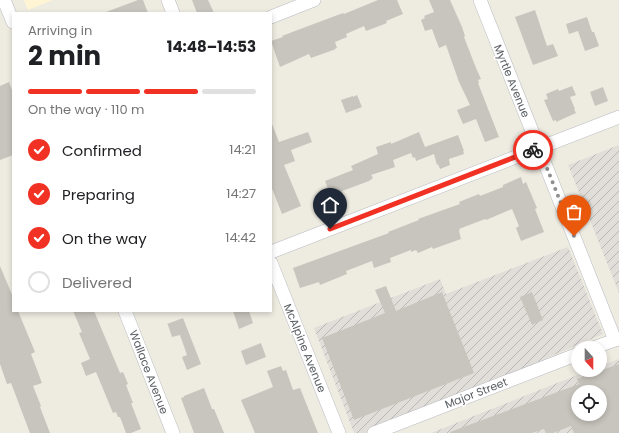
<!DOCTYPE html>
<html lang="en">
<head>
<meta charset="utf-8">
<style>
  body { margin:0; font-family:Poppins,sans-serif; background:#f2f2f2; color:#202124; height:100vh; display:flex; flex-direction:column; font-size:15px; white-space:nowrap }
  * { box-sizing:border-box; margin:0 }
  p { font-size:13px; color:#757577 }
  .icon { flex:none; width:22px; height:22px; fill:none; stroke:currentColor; stroke-width:2; stroke-linecap:round; stroke-linejoin:round }
  .map { position:relative; flex:1; overflow:hidden }
  .details { position:absolute; left:12px; top:12px; width:260px; height:300px; display:flex; flex-direction:column; background:#fff; border-radius:0px; box-shadow:0 2px 6px #0003 }
  .details>* { flex:none }
  .needle { width:26px; rotate:159deg }
  .controls { position:absolute; left:571px; top:341px; display:grid; gap:8px }
  .controls a { display:grid; place-items:center; width:36px; height:36px; border-radius:50%; background:#fff; box-shadow:0 2px 6px #0003; font-size:20px }
  .pin { position:absolute; display:grid; place-items:center; width:34px; height:34px; color:#fff; margin:-41px -17px; border-radius:50% 50% 50% 0; rotate:-45deg; box-shadow:0 0 4px #0007 }
  .pin .icon { rotate:45deg }
  .courier { position:absolute; display:grid; place-items:center; width:40px; height:40px; margin:-20px; border:3px solid #f13124; border-radius:50%; background:#fff; color:#222; box-shadow:0 1px 5px #0007 }
  .summary em { font-style:normal; font-weight:700 }
  .summary div { display:flex; flex-direction:column-reverse }
  .summary { display:flex; align-items:center; justify-content:space-between; height:68px; padding:0 16px }
  h1 { font-size:26px; font-weight:700; line-height:30px }
  .bar { display:grid; grid-template-columns:repeat(4,1fr); gap:6px 4px; align-content:center; height:48px; padding:0 16px }
  .bar i { height:5px; border-radius:3px; background:#e0e0e0 }
  .bar .active { background:#f13124 }
  .bar p { grid-column:span 4 }
  ol { padding:0 16px; list-style:none }
  li { display:flex; align-items:center; gap:12px; height:44px }
  li p { margin-inline-start:auto }
  li .icon { padding:4px; border-radius:50%; background:#f13124; color:#fff; stroke-width:4 }
  li:last-child { color:#757577 }
  li i { width:22px; height:22px; border:2px solid #e0e0e0; border-radius:50% }
  .map>svg:first-child { display:block }
  .commercial { fill:#fff5d5 }
  .industrial { fill:url(#industrial-furrows); fill-rule:evenodd }
  .building { fill:#c8c5be; fill-rule:evenodd }
  .lines { fill:none; stroke-linecap:round; stroke-linejoin:round }
  .minor-casing { stroke:#b7babf; stroke-width:14 }
  .minor { stroke:#fff; stroke-width:13 }
  .done { stroke:#8e8f8f; stroke-width:4; stroke-dasharray:0 7.2 }
  .route { stroke:#f13124; stroke-width:5 }
  .labels { text-anchor:middle; stroke-width:3; stroke-linejoin:round; paint-order:stroke }
  .street-label { font-size:11px; fill:#5a5e63; stroke:#fff }
</style>
</head>
<body>
<div class="map">
<svg width="619" height="433" viewBox="0 0 619 433">
  <defs>
    <pattern id="industrial-furrows" width="10" height="10" patternUnits="userSpaceOnUse"><rect width="10" height="10" fill="#e1ded9"/><path d="M-1 1l2-2M0 10L10 0M9 11l2-2" fill="none" stroke="#b9b7b4"/></pattern>
  </defs>
  <rect width="100%" height="100%" fill="#eeebe1"/>
  <path class="commercial" d="M24,0H53L28,10Z"/>
  <path class="industrial" d="M619,145V293L568,165Z
    M568,247L603,334L372,433H354L314,328L440,279L446,294Z
    M619,359V433H431L590,370H600V366ZM578,392H600V414H578Z"/>
  <path class="building" d="M138,0H143L148,13H106V12Z
    M192,0H208L214,13H197Z
    M378,0H397L403,14L386,21L387,23L366,31L364,26L346,34L347,37L335,42L337,48H335L336,49L311,58L309,54L280,67L271,41L283,37L282,36L295,31L343,13L344,14Z
    M429,0H450L462,27L465,36L464,37L476,68L481,79L478,80L479,83H478L499,137L485,142L476,119L463,124L457,110L470,105L459,82L446,45L439,48L432,29L425,31L421,20L425,18L424,16L434,12Z
    M535,10L547,46L553,44L558,56L533,65L515,17Z
    M587,17L592,32H594L599,46L585,51L578,31L569,34L566,24Z
    M9,82L13,93V155L0,160V86Z
    M572,86L576,95L570,97L575,109H574L576,113L556,122V120L553,121L544,100L548,99L546,94L558,89L559,91Z
    M603,87L608,101L595,106L590,92Z
    M357,95L362,107L346,113L341,100L353,96V97Z
    M272,124L279,142L308,132L312,142L291,150L295,161L284,165L301,206L282,214L271,186V125Z
    M419,132L425,147L458,135L464,151H463L464,154L449,159V160L450,165L440,169L438,164L437,165L434,154L416,161L415,157L413,158L411,153L393,160L395,167L371,175L373,178L369,181L342,191L343,194L332,199L325,181L353,170L351,166L378,154L376,147L391,142V144Z
    M521,177L523,184L526,182L537,208L535,209L544,232L521,241L516,228L519,226L512,209L486,220L485,219L459,229L460,230L459,231L461,239L433,249L432,247L418,253L416,250L411,252V250L390,258L391,262L374,268L372,261L346,271L347,274L320,285L319,282L300,288L293,268L389,233L388,232L419,220L418,219L460,204L459,202L479,194L480,196L503,187V185Z
    M0,266L13,297V311H18L35,352L31,354L42,383L33,386L41,406L40,407L50,433H30L11,383L7,384L0,364Z
    M386,286L396,311L442,292L474,373L354,420L322,338L385,313L375,290Z
    M532,292L543,320L532,325L520,297Z
    M73,311H94L120,373L123,372L128,384L126,385L133,403H131L141,429L131,433H126L120,417H118L116,412L113,413L96,372L86,376L81,363L90,359L79,333L82,332Z
    M233,311H249L253,323L239,329Z
    M183,318L201,364L187,370L182,357L187,355L180,335L172,337L168,325L167,324Z
    M261,343L266,357L246,365L241,351Z
    M619,364V433H574L571,426L553,433H546L544,429L532,433H450V432L579,384L577,379ZM578,392H600V414H578Z
    M281,366L283,371L286,370L293,390L300,388L318,433H255L241,400L273,387L267,371Z
    M204,388L212,409H214L224,433H194L181,398L184,397V396Z"/>
  <g class="lines">
    <g class="minor-casing">
      <path id="minor" d="M4,0L13,22
        M168,0L173,13
        M480,0L615,340
        M271,17L314,0
        M271,252L619,117
        M271,263L339,433
        M125,311L173,433
        M593,348L615,340L619,339
        M374,433L578,354"/>
    </g>
    <use href="#minor" class="minor"/>
  </g>
  <g class="lines">
    <path class="done" d="M533,150L539,148L574,236"/>
    <path class="route" d="M330,229L533,150"/>
  </g>
  <g class="labels">
    <g class="street-label">
      <text transform="translate(512 81) rotate(68)" y="4">Myrtle Avenue</text>
      <text transform="translate(305 348) rotate(68)" y="4">McAlpine Avenue</text>
      <text transform="translate(149 372) rotate(69)" y="4">Wallace Avenue</text>
      <text transform="translate(476 393) rotate(-21)" y="4">Major Street</text>
    </g>
  </g>
</svg>
<div class="controls">
<a><svg class="needle" viewBox="-14 -14 28 28"><path d="M0-13l5 13h-10z" fill="#e53935"/><path d="M0 13l5-13h-10z" fill="#757577"/></svg></a>
<a><svg class="icon" aria-label="locate" viewBox="0 0 24 24"><circle cx="12" cy="12" r="6"/><path d="M12 2v4M12 18v4M2 12h4M18 12h4"/></svg></a>
</div>
<div class="pin" style="left:574px;top:236px;background:#ea580c"><svg class="icon" aria-label="bag" viewBox="0 0 24 24"><path d="M5 8h14l-1 12H6zM9 8a3 3 0 0 1 6 0"/></svg></div>
<div class="pin" style="left:330px;top:229px;background:#1f2937"><svg class="icon" aria-label="home" viewBox="0 0 24 24"><path d="M3 11l9-7 9 7M6 9v11h12V9"/></svg></div>
<div class="courier" style="left:533px;top:150px"><svg class="icon" aria-label="bike" viewBox="0 0 24 24"><circle cx="6" cy="16" r="4"/><circle cx="18" cy="16" r="4"/><path d="M6 16l4-8h5l3 8M10 8l3 8H6M13 5h3"/></svg></div>
<section class="details">
<div class="summary"><div><h1>2 min</h1><p>Arriving in</p></div><em>14:48–14:53</em></div>
<div class="bar"><i class="active"></i><i class="active"></i><i class="active"></i><i></i><p>On the way · 110 m</p></div>
<ol>
<li><svg class="icon" aria-label="check" viewBox="0 0 24 24"><path d="M5 12l5 5 9-10"/></svg>Confirmed<p>14:21</p></li>
<li><svg class="icon" aria-label="check" viewBox="0 0 24 24"><path d="M5 12l5 5 9-10"/></svg>Preparing<p>14:27</p></li>
<li><svg class="icon" aria-label="check" viewBox="0 0 24 24"><path d="M5 12l5 5 9-10"/></svg>On the way<p>14:42</p></li>
<li><i></i>Delivered</li>
</ol>
</section>
</div>
</body>
</html>
